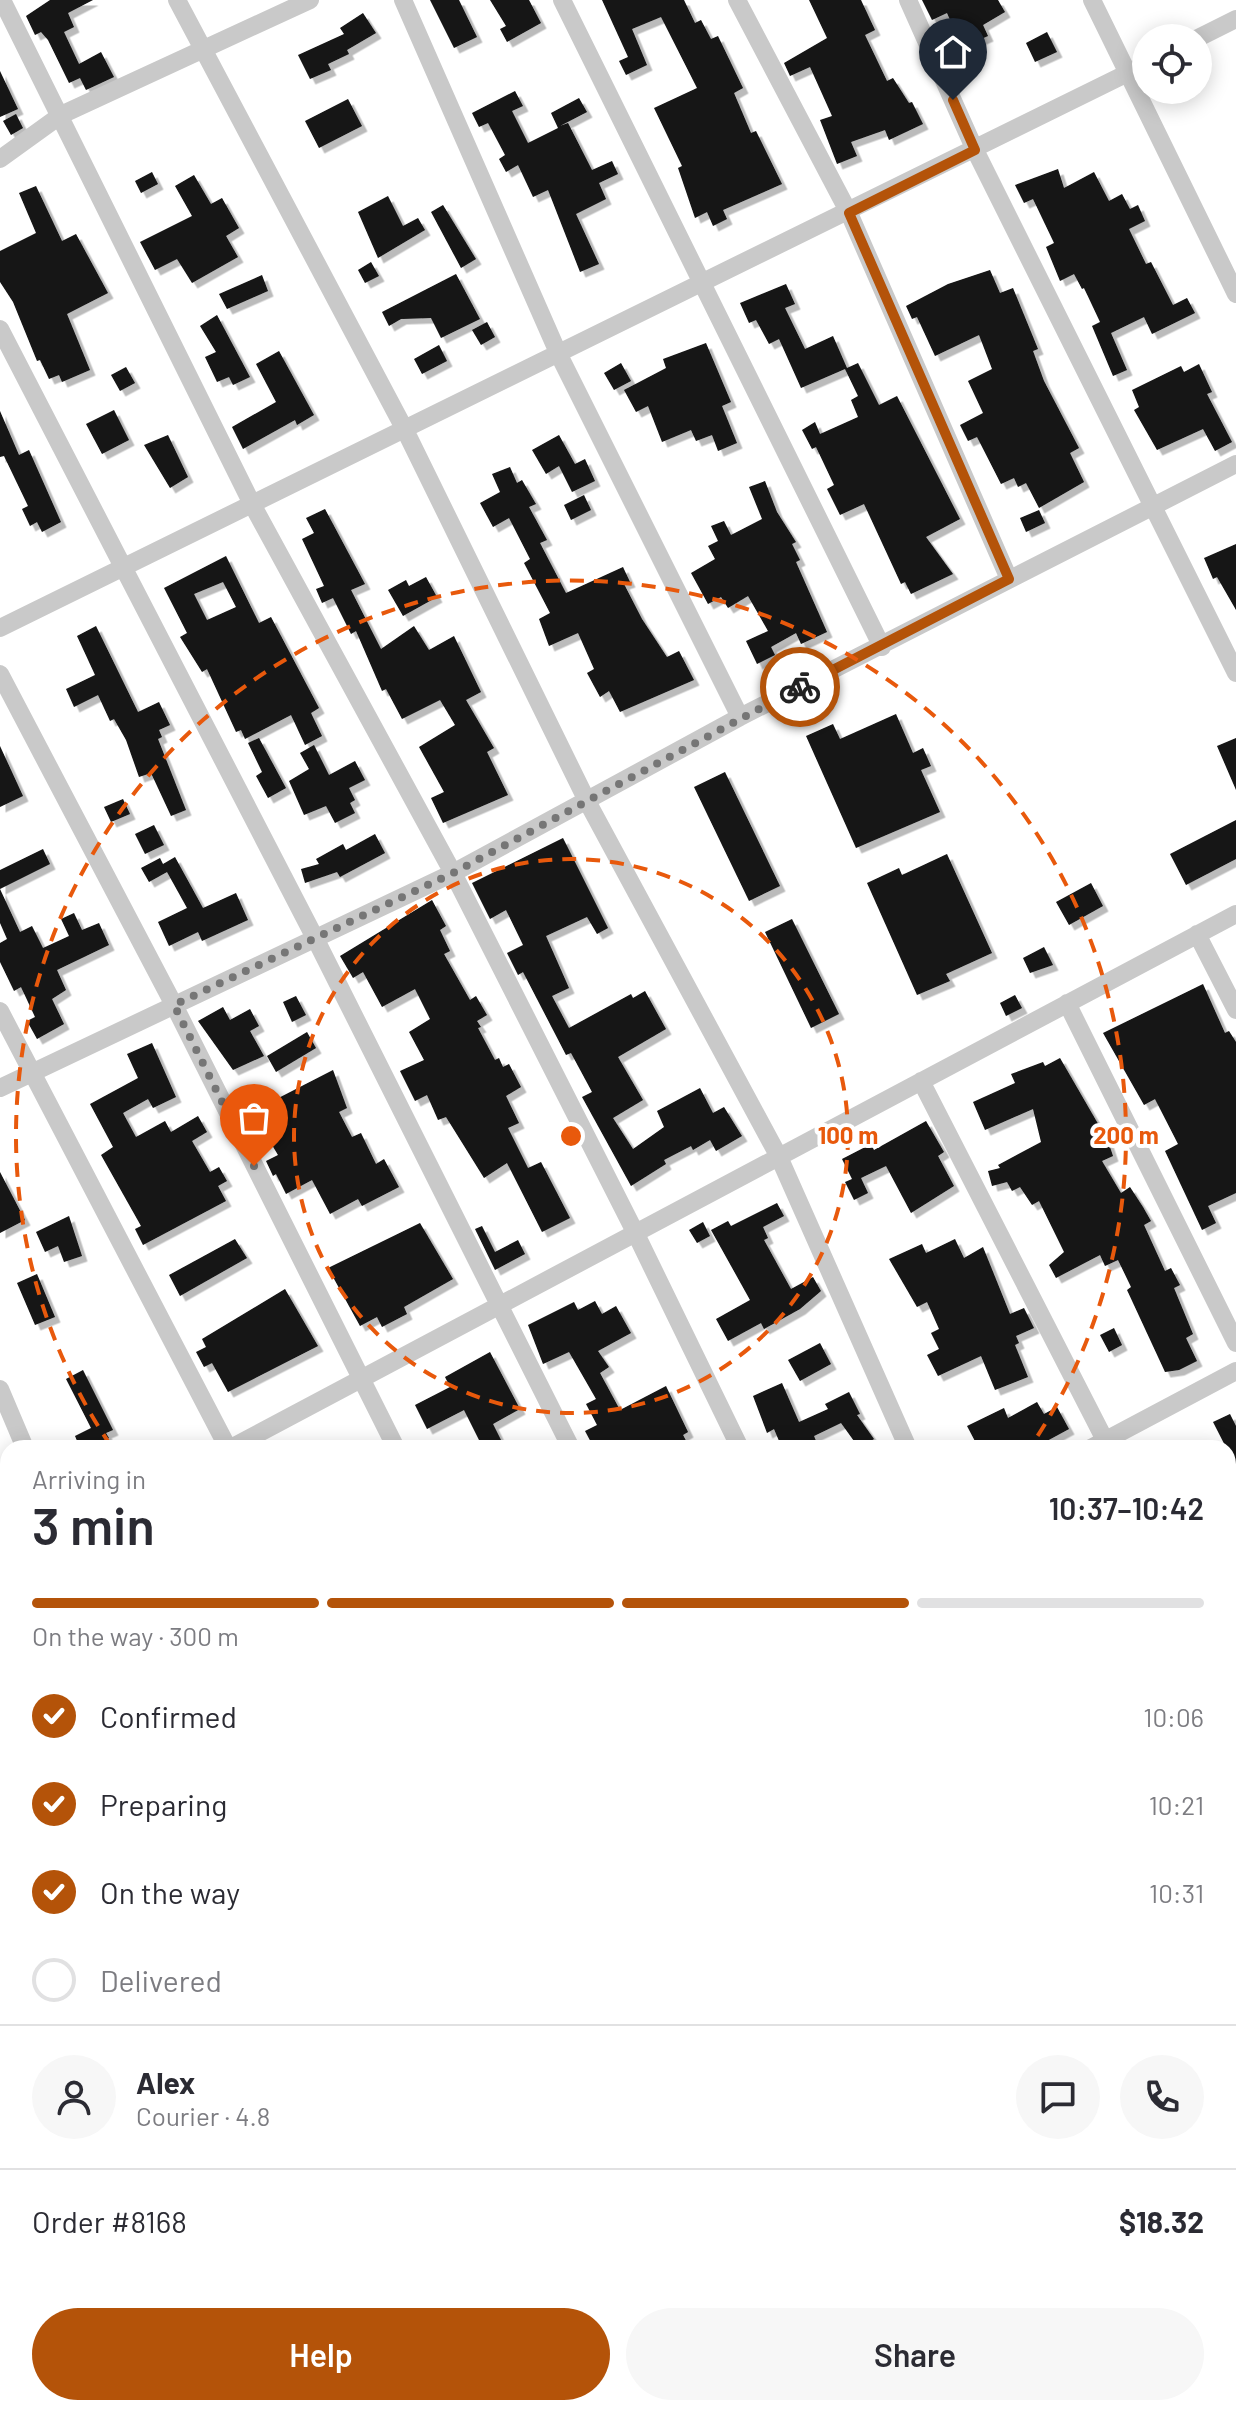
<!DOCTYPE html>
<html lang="en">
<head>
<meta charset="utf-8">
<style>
  body { margin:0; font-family:Barlow,sans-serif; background:#f7f7f7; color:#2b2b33; height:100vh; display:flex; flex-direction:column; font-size:30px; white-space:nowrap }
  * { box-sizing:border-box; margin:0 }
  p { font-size:26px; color:#7c7c81 }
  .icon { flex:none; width:44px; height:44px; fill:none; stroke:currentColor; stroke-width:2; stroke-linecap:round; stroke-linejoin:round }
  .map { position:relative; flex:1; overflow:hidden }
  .sheet { position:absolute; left:0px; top:1440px; width:1236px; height:976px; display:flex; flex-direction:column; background:#fff; border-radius:24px 24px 0 0; box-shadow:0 4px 20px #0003 }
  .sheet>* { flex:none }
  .controls { position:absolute; left:1132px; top:24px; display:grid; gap:16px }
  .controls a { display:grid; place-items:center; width:80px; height:80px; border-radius:50%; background:#fff; box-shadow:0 4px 20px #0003; font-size:40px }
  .pin { position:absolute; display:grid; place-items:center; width:68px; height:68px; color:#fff; margin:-82px -34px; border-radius:50% 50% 50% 0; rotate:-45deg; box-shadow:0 0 8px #0007 }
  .pin .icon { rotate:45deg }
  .courier { position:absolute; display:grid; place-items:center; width:80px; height:80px; margin:-40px; border:6px solid #b45309; border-radius:50%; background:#fff; color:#222; box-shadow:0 2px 10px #0007 }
  .overview em { font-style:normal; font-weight:600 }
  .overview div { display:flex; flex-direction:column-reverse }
  .overview { display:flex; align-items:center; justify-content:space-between; height:136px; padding:0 32px }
  h1 { font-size:52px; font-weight:600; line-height:60px }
  .bar { display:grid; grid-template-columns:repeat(4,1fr); gap:12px 8px; align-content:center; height:96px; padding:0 32px }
  .bar i { height:10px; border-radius:6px; background:#e1e1e2 }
  .bar .on { background:#b45309 }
  .bar p { grid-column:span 4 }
  .line { display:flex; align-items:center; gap:20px; padding:0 32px; border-top:2px solid #e1e1e2 }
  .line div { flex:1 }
  .round { display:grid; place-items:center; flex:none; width:84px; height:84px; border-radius:42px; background:#f7f7f7 }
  ol { padding:0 32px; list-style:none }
  li { display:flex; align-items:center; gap:24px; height:88px }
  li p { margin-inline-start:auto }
  li .icon { padding:8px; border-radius:50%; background:#b45309; color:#fff; stroke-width:4 }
  li:last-child { color:#7c7c81 }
  li i { width:44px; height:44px; border:4px solid #e1e1e2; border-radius:50% }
  .primary-button { display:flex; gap:16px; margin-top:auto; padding:16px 32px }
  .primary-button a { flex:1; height:92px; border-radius:48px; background:#b45309; color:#fff; font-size:32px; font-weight:600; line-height:92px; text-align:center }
  .primary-button a+a { background:#f7f7f7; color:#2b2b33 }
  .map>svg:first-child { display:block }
  .building { fill:#131313; fill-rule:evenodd; filter:url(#shadow) }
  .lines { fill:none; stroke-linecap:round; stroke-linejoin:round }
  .minor { stroke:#c9c9c9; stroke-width:18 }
  .tertiary { stroke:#c9c9c9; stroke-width:22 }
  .rail { stroke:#818181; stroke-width:6; stroke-dasharray:8 6; stroke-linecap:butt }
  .done { stroke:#767676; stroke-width:8; stroke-dasharray:0 14.4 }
  .route { stroke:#b45309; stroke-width:10 }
  .ring { fill:none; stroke:#e8590c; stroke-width:4; stroke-dasharray:14 10 }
  .centre { fill:#e8590c; stroke:#fff; stroke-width:4 }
  .ring-label { font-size:24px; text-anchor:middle; font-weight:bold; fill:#e8590c; stroke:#fff; stroke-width:8; stroke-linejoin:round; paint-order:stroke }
</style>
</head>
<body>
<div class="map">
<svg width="1236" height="2416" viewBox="0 0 1236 2416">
  <defs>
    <filter id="shadow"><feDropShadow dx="5.5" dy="5.5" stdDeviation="0" flood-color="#0004"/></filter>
  </defs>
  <rect width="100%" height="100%" fill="#fff"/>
  <path class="building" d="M50,0H93L68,13L74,27L64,32L79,64L101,52L114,77L86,90L80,78L69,83L48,40L41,32L35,35L26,16Z
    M430,0H459L477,37L454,48Z
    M490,0H529L541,23L507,42L500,29L506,26Z
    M602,0H684L695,23L701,20L711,39L718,36L743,88L734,93L751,133L756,131L782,184L723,210L727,219L713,226L707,212L695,218L678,168L682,166L654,108L697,88L661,17L632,29L647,65L626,75L619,61L628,57Z
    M809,0H861L875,30L865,35L887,81L893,78L909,103L912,102L923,124L889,140L885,130L851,142L857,156L837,164L820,120L832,116L810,67L790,76L784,63L827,38Z
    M922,0H998L1005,12L983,25L988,36L972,43L965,26L955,31L947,13L932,20Z
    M363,13L376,33L347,50L349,54L328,64L331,70L310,79L298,55L344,34L340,28Z
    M1047,32L1057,52L1035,62L1026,43Z
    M0,71L18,109L0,117Z
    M515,91L523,106L512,111L528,143L558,128L551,113L579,98L587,112L560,126L568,123L592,170L612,161L618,174L599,183L606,199L576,214L599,264L580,272L548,190L533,197L518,165L506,172L499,159L505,155L488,123L479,127L472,113Z
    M348,99L362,126L319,148L305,121Z
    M16,114L23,128L11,135L3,121Z
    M1058,169L1064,188L1094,172L1109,201L1122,194L1130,209L1138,205L1145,221L1129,229L1146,264L1151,262L1173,305L1187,298L1195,313L1152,334L1144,317L1111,333L1127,370L1113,376L1092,326L1100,322L1084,288L1082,289L1074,274L1060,281L1046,247L1054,243L1033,199L1024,203L1015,185Z
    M152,172L158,184L141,193L135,181Z
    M194,175L211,204L222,198L239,228L226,236L238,257L192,283L177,259L155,270L140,242L192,216L175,186Z
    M36,186L62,241L76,234L108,293L67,314L90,370L62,382L59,375L49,379L40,360L37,361L13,302L0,282V251L36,233L19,193Z
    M388,196L403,226L418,218L425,230L378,258L358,212Z
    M443,205L476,259L461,268L431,212Z
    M371,262L379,276L365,283L358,270Z
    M990,270L1000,293L1013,288L1038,349L1033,351L1044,381L1079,448L1070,453L1084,482L1039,508L1026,483L1018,487L1014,478L1001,484L977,437L968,441L960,425L983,413L968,381L992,369L979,335L935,356L917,317L912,319L906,306L948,284Z
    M456,274L480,319L441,338L431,318L401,319L389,326L382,312Z
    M262,275L268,291L227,309L219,294Z
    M786,284L795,304L785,308L805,349L833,336L847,368L858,363L879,405L897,396L960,519L926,537L953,574L911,594L905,582L901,584L864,504L840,515L827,489L834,485L816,447L812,449L802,430L815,422L820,434L858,417L851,400L858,396L845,369L801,388L779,339L769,344L756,320L749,323L740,303Z
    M217,315L250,377L233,385L229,377L217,382L205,357L216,352L200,326Z
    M487,322L495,337L481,345L472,330Z
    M706,343L731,402L722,406L737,443L718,451L712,435L696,441L691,430L662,442L648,406L636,412L624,390L666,368L663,359Z
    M439,345L447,361L422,374L414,359Z
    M279,351L314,415L297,425L295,420L243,449L232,427L276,402L256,364Z
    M621,363L631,381L614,390L604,373Z
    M1199,364L1212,392L1207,394L1232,442L1215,451L1203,429L1157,450L1134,410L1139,407L1132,390L1181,366L1184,372Z
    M126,367L135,383L120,391L111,375Z
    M114,410L129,440L102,454L86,424Z
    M0,411L19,455L29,450L61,522L42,532L37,522L30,526L22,509L28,506L4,456L0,457Z
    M168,435L188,477L170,488L144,445Z
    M559,435L575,464L585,459L595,481L572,492L559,466L546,474L532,450Z
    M510,467L517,483L522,480L536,504L529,507L547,540L540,543L566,593L623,567L630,582L624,584L642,619L667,657L679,651L694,680L620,712L609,691L600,697L587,673L594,669L578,633L549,646L539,619L550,613L524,563L530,559L509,518L493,527L480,503L500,492L492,474Z
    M765,481L777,512L796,542L792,544L800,560L796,562L827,632L801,644L796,633L771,647L775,655L757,664L746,641L768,631L748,596L728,608L721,597L708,604L691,573L715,559L708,546L718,541L711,526L724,521L731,535L762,519L749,487Z
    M584,495L591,510L571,520L564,505Z
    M325,509L365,584L351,590L381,649L414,626L429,650L454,636L481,692L466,700L494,748L487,752L508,795L443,823L431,798L444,792L419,747L455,725L440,700L402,719L386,689L382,691L356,631L351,634L333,598L322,603L316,589L324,586L302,539L314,533L306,518Z
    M1039,510L1045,523L1026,532L1020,518Z
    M1236,544V610L1217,577L1213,579L1204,558Z
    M226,556L259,623L271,617L319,708L311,713L322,736L305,745L291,715L245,739L241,730L236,732L207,669L202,672L180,637L187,633L164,588ZM223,582L236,607L207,620L194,594Z
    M426,577L437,597L403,616L388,590L406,580L409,586Z
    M96,626L138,712L159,702L170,725L159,730L162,737L158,739L186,810L171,816L151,773L139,777L126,740L114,719L110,721L98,695L74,707L66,689L95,675L77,636Z
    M896,714L913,753L923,748L931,766L921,770L940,812L856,848L806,736L833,724L840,739Z
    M259,738L286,788L268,798L256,776L262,772L248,743Z
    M1236,738V790L1217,746Z
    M314,745L329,775L355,761L365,780L349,788L355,800L350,803L355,813L335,823L326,806L304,815L289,781L309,769L300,753Z
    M0,746L23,796L0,807Z
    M725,772L780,886L749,901L694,787Z
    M123,799L130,814L111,822L104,807Z
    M1236,820V859L1186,885L1170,854Z
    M154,825L164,845L145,854L135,834Z
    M375,834L385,853L340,877L337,872L305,883L301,869L319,864L316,859L343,844L346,850Z
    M563,838L608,928L597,934L587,917L546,936L569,988L552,996L569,1028L631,994L633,998L645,991L666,1029L618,1057L643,1100L613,1118L633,1149L664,1127L657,1111L700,1088L713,1113L724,1107L742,1136L716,1151L710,1140L693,1150L691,1146L664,1160L666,1164L631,1186L582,1097L592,1092L571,1053L566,1055L523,972L518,975L507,953L523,945L506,910L490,919L472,883Z
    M43,849L50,864L0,889L20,932L32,926L43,948L69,936L61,919L74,913L82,930L99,923L109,945L57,970L66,990L52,999L64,1024L37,1039L27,1021L35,1017L21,987L14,991L0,962V943L7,939L0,923V870Z
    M947,854L992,953L946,974L950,981L917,995L867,883L899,868L902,875Z
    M175,857L203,908L236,893L248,920L202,941L198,932L169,946L158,922L187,908L167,872L149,882L141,868L160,858L166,870L163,864Z
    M1091,883L1103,906L1069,925L1056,902Z
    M432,900L446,926L440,930L450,951L444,954L470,1000L476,996L487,1015L477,1021L481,1027L478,1028L495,1060L499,1058L503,1067L509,1064L521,1087L506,1096L519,1123L508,1128L528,1168L541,1162L570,1218L542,1232L507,1163L484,1178L446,1117L438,1120L427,1095L415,1101L400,1071L424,1060L409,1032L430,1019L415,989L382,1007L363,972L353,978L340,956Z
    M792,919L839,1014L811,1028L765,932Z
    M1044,947L1053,965L1030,973L1023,958Z
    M1203,984L1225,1033L1229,1031L1236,1042V1193L1208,1206L1216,1223L1202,1230L1165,1151L1178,1144L1157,1103L1155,1099L1144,1105L1103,1033Z
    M1015,995L1022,1008L1006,1016L1000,1003Z
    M296,996L306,1015L292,1022L283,1002Z
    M223,1007L230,1020L250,1009L259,1026L250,1031L264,1056L233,1070L198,1021Z
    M307,1032L316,1048L276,1072L267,1056Z
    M152,1043L176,1097L153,1108L148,1099L123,1113L136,1137L165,1121L171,1132L198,1116L207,1132L192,1141L210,1172L219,1167L227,1181L218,1186L226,1201L143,1245L135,1229L141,1226L101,1155L113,1147L90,1104L138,1078L127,1054Z
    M1060,1058L1108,1141L1113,1156L1102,1161L1121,1193L1130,1187L1143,1207L1151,1221L1144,1225L1165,1271L1171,1268L1180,1285L1174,1288L1193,1334L1186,1338L1197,1361L1179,1370L1165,1372L1127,1290L1131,1287L1118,1260L1105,1266L1100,1255L1056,1278L1049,1265L1064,1252L1039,1201L1032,1205L1020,1187L1012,1191L1007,1182L992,1186L988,1171L1000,1168L998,1165L1041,1142L1033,1109L985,1130L973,1102L1015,1083L1011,1074L1043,1062L1045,1066Z
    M333,1070L347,1108L339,1112L352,1137L361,1133L376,1164L384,1159L399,1187L362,1206L358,1199L330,1214L312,1180L286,1194L276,1174L273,1176L266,1161L278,1155L269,1140L276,1137L259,1108Z
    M926,1121L944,1152L938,1156L954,1186L911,1213L886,1166L861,1178L868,1193L854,1200L845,1182L852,1179L842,1159L871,1144L874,1150Z
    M0,1172L25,1220L0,1233Z
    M777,1203L784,1216L763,1227L768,1238L764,1240L791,1289L813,1277L821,1291L800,1309L764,1329L761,1323L728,1341L716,1319L750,1300L711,1230L728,1221L731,1226Z
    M69,1216L82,1256L64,1262L58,1246L45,1252L36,1232Z
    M703,1222L710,1236L697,1243L689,1230Z
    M420,1223L453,1279L404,1307L407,1314L382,1327L377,1317L360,1326L328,1268Z
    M482,1226L495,1252L518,1240L525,1254L495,1270L475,1229Z
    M235,1239L247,1258L180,1296L169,1275Z
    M955,1239L964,1258L983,1247L1010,1314L1024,1308L1034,1328L1016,1336L1019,1343L1015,1345L1028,1377L995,1390L981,1356L938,1376L927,1355L939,1349L931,1333L939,1329L927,1302L917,1307L889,1259L922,1244L926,1253Z
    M37,1274L55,1317L35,1325L17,1283Z
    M285,1289L318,1346L228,1392L212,1363L204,1367L196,1352L206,1347L202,1339Z
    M595,1301L602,1314L616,1306L631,1333L598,1351L609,1367L600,1373L620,1410L666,1386L688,1432L683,1435L690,1448H594L585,1431L597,1425L586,1404L596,1399L569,1352L543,1364L528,1325L574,1302L578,1310Z
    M1114,1328L1122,1345L1109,1352L1100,1335Z
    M820,1343L831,1364L800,1381L788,1360Z
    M490,1352L520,1409L493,1424L505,1448H483L464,1410L427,1429L415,1405L450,1387L445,1377Z
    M83,1370L113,1430L106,1433L109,1438L89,1448H80L75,1436L91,1428L66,1379Z
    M782,1383L799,1422L828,1409L825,1404L849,1392L860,1414L857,1415L874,1439L859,1448L841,1423L814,1436L819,1448H782L774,1429L767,1433L753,1396Z
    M1037,1402L1044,1414L1057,1407L1069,1429L1034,1448L977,1445L967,1426L1004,1408L1008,1418Z
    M1230,1414L1236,1426V1467L1213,1422Z"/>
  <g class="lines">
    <path class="minor" d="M2,0L252,504L453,873L635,1232L740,1448
      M177,0L405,430L588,803L779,1157L908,1448
      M403,0L559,355L740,717
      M562,0L882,647
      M737,0L849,213L1009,579
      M908,0L975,150L1236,673
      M1092,0L1236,294
      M1198,38L1236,19
      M0,159L61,115L310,0
      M0,329L315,938L571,1448
      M0,628L1146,64
      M0,674L174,1005L396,1448
      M1197,934L1236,1010
      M1067,1003L1236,1343
      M0,1011L228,1448
      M921,1081L1109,1448
      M0,1088L453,873L740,717L1236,464
      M0,1389L25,1448
      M231,1448L1236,914
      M1091,1448L1236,1371
      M0,1568L8,1564
      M1228,1696L1236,1713
      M0,1752L8,1768
      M1228,1997L1236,1993
      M129,2416L144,2408
      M658,2416L666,2408"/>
    <path class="tertiary" d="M1228,1831L1236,1827
      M174,2408L177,2416"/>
    <path class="rail" d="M1228,1951L1236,1947
      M1228,1965L1236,1961
      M343,2416L357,2408
      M599,2416L607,2408"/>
  </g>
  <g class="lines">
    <path class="done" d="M254,1166L174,1005L453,873L800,687"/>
    <path class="route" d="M800,687L1009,579L849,213L975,150L953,100"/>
  </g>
  <g class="ring">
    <circle cx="571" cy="1136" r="277"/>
    <path d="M111 1446A555 555 0 1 1 1031 1446"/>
  </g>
  <circle cx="571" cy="1136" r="12" class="centre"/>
  <g class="ring-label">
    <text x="848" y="1144">100 m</text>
    <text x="1126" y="1144">200 m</text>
  </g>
</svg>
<div class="controls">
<a><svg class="icon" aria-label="locate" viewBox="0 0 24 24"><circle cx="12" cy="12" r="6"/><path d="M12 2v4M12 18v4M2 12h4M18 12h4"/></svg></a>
</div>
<div class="pin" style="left:254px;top:1166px;background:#ea580c"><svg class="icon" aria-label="bag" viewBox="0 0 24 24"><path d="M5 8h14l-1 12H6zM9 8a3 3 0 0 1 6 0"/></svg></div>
<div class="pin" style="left:953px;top:100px;background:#1f2937"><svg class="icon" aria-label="home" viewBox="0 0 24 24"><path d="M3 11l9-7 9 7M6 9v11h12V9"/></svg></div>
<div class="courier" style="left:800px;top:687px"><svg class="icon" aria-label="bike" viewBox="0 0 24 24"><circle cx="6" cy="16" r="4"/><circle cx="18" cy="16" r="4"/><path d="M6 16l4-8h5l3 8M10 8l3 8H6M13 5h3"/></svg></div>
<section class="sheet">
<div class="overview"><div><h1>3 min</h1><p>Arriving in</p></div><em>10:37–10:42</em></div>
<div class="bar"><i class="on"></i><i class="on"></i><i class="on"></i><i></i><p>On the way · 300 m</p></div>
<ol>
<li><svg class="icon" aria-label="check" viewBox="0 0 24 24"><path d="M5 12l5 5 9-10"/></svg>Confirmed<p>10:06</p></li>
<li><svg class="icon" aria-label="check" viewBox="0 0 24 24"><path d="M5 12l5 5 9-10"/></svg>Preparing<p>10:21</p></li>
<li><svg class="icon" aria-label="check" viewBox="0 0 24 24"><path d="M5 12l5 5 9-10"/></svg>On the way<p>10:31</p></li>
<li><i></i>Delivered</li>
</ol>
<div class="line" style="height:144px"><a class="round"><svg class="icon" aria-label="person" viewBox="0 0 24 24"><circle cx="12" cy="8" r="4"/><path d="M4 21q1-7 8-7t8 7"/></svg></a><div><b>Alex</b><p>Courier · 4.8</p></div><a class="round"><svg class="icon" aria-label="chat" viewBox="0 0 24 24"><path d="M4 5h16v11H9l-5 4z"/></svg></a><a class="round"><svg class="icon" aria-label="phone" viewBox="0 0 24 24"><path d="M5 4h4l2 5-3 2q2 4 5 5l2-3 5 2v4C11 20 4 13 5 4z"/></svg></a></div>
<div class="line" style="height:104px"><div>Order #8168</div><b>$18.32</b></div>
<div class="primary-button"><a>Help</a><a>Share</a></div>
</section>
</div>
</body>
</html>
